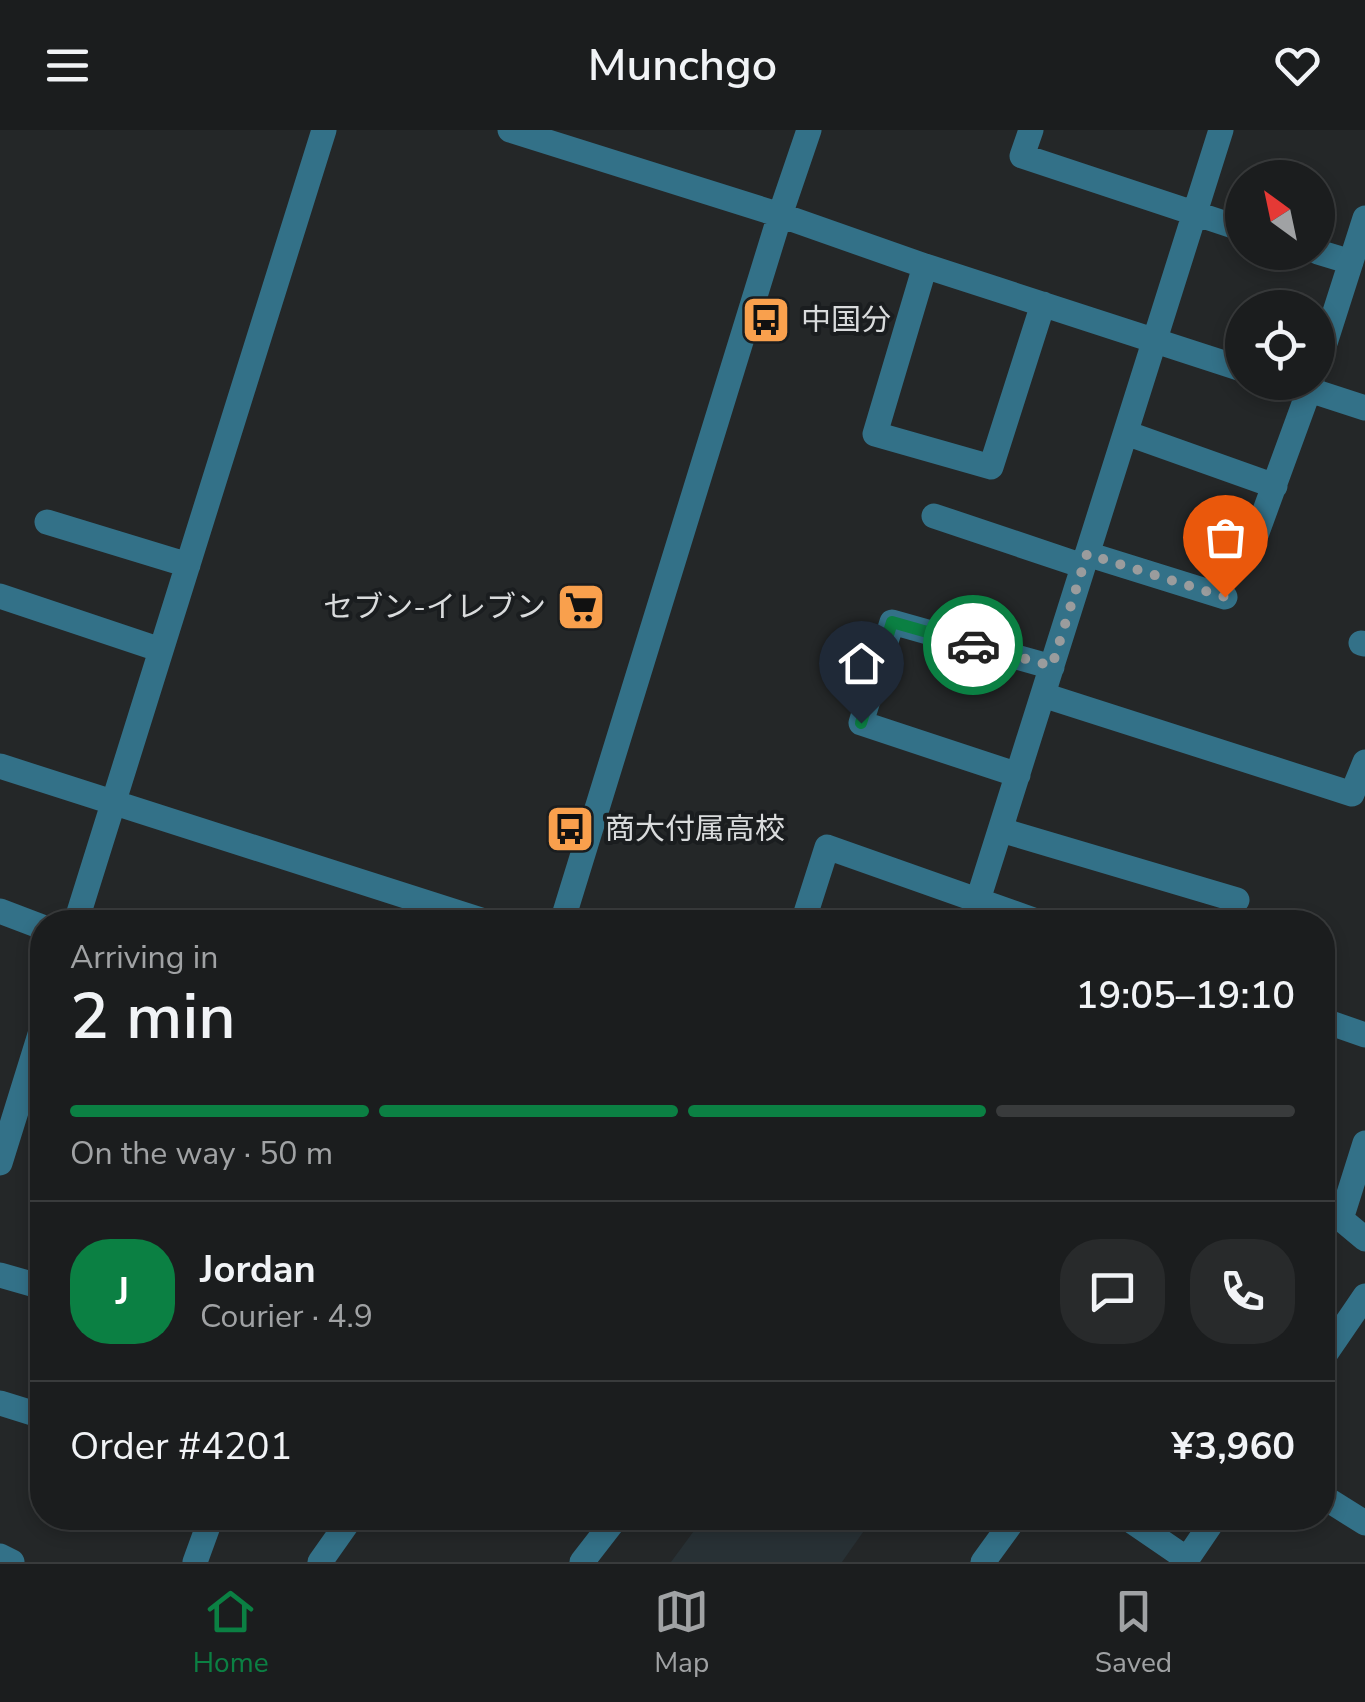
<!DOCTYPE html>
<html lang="en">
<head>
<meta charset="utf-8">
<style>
  body { margin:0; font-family:"Nunito Sans","Noto Sans JP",sans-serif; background:#282a2b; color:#f1f3f6; height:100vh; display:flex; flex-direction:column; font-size:38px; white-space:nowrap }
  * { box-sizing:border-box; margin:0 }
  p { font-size:32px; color:#a0a2a4 }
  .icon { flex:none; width:55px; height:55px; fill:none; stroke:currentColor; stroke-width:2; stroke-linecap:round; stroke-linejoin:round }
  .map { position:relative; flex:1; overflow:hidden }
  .sheet { position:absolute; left:30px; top:780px; width:1305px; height:620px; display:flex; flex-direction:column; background:#1b1d1e; border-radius:40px; box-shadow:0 5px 15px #0003,0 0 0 2px #393b3c }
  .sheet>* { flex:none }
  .needle { width:65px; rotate:327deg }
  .fabs { position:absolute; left:1225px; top:30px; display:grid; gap:20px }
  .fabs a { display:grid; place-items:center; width:110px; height:110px; border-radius:50%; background:#1b1d1e; box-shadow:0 5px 15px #0003,0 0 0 2px #393b3c; font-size:50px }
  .pin { position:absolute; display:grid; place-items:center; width:85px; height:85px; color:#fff; margin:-102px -42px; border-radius:50% 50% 50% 0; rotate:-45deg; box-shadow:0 0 10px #0007 }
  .pin .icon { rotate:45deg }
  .courier { position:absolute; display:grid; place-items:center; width:100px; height:100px; margin:-50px; border:8px solid #0b8043; border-radius:50%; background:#fff; color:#222; box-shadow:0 2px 12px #0007 }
  .summary em { font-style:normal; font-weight:600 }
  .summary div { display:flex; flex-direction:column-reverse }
  .summary { display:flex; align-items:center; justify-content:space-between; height:170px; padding:0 40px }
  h1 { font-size:65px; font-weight:600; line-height:75px }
  .bar { display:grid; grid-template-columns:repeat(4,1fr); gap:15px 10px; align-content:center; height:120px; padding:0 40px }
  .bar i { height:12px; border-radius:8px; background:#393b3c }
  .bar .selected { background:#0b8043 }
  .bar p { grid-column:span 4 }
  .line { display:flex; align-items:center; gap:25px; padding:0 40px; border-top:2px solid #393b3c }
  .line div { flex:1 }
  .round { display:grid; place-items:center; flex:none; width:105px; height:105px; border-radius:40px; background:#282a2b }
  header { display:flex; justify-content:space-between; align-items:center; height:130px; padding:0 40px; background:#1b1d1e; font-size:45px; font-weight:600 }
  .tab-bar { display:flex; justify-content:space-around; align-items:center; height:140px; border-top:2px solid #393b3c; background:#1b1d1e; font-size:28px; color:#a0a2a4 }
  .tab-bar a { display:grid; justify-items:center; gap:5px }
  .tab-bar .selected { color:#0b8043 }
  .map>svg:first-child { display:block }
  .built { fill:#283135 }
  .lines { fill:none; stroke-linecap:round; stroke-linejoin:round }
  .minor { stroke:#337188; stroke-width:25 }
  .done { stroke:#9a9c9d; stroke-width:10; stroke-dasharray:0 18 }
  .route { stroke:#0b8043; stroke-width:12 }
  .labels { text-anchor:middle; stroke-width:8; stroke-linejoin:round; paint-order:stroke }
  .poi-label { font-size:30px; fill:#d9dbdc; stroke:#1a1d1f; text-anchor:start }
</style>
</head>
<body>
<header><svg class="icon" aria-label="menu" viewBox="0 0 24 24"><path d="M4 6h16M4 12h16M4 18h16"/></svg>Munchgo<svg class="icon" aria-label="heart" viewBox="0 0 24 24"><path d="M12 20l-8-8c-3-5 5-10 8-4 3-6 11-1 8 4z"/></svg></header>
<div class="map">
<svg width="1365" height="1432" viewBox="0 0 1365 1432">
  <rect width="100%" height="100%" fill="#242728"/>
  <path class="built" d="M686,1388H873L842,1432H671L699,1394Z"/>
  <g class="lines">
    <path class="minor" d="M510,0L780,85L925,136L1242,239
      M1031,0L1022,26L1242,99
      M1318,122L1351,132
      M925,136L875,304L991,337L1043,174
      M1318,235L1365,88
      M1285,252L1365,278
      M1126,303L1275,356
      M934,386L1083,436
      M47,392L188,435
      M1087,424L1225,467
      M1248,427L1312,252
      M0,466L161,520
      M1361,513L1365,514
      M1043,565L1352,664L1365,632
      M0,636L487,792
      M1018,645L861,593L892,492L1052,537
      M1001,700L1237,770
      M0,781L42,797
      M76,792L324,0
      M562,792L780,85L809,0
      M803,792L827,717L1039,792
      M971,792L1221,0
      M1322,890L1365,905
      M0,1033L42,898
      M1322,1079L1341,1089L1365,1109
      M1341,1089L1365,1013
      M0,1145L42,1157
      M1322,1229L1365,1166
      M0,1273L42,1286
      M1322,1366L1365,1393
      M1127,1388L1187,1429
      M0,1426L12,1432
      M195,1432L211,1388
      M320,1432L351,1388
      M582,1432L616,1388
      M983,1432L1015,1388
      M1185,1432L1215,1388"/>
  </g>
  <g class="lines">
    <path class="done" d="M973,515L1052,536L1087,424L1225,467"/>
    <path class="route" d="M861,593L892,492L973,515"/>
  </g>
  <defs>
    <g id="bus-square" transform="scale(2.5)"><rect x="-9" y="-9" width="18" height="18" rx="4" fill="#f9a04d" stroke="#1a1d1f"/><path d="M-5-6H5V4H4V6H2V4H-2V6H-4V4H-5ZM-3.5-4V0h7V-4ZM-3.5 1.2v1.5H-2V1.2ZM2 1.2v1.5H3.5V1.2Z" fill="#111"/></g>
    <g id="supermarket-square" transform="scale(2.5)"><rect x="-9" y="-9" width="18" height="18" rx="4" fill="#f9a04d" stroke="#1a1d1f"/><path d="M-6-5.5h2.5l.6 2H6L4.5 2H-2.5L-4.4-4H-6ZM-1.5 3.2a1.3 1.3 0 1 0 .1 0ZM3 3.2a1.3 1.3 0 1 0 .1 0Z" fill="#111"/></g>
  </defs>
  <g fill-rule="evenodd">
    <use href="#bus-square" x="766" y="190"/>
    <use href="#supermarket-square" x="581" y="477"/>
    <use href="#bus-square" x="570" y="699"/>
  </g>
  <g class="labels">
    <g class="poi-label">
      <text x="801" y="200">中国分</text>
      <text x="546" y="487" text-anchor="end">セブン-イレブン</text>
      <text x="605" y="709">商大付属高校</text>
    </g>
  </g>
</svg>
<div class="fabs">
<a><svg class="needle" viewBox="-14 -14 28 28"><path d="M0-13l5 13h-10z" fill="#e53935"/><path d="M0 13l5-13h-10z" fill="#a0a2a4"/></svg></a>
<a><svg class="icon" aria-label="locate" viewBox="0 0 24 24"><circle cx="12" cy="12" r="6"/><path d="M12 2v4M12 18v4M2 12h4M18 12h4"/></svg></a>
</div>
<div class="pin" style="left:1225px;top:467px;background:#ea580c"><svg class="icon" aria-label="bag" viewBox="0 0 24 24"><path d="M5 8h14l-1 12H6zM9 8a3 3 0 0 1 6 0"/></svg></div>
<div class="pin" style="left:861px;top:593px;background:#1f2937"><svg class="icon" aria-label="home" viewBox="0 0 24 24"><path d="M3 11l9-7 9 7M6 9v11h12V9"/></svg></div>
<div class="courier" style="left:973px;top:515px"><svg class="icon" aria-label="car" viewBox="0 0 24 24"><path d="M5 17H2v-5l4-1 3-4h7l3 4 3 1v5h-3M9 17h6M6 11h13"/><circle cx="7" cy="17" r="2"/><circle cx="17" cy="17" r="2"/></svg></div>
<section class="sheet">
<div class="summary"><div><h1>2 min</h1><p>Arriving in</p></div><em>19:05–19:10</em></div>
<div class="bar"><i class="selected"></i><i class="selected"></i><i class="selected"></i><i></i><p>On the way · 50 m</p></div>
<div class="line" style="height:180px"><b class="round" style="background:#0b8043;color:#fff">J</b><div><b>Jordan</b><p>Courier · 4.9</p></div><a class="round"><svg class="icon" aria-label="chat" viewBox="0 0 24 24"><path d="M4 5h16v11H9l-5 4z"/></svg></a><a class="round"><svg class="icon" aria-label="phone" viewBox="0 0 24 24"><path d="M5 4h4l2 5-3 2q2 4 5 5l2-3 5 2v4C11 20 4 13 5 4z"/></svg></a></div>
<div class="line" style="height:130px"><div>Order #4201</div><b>¥3,960</b></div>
</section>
</div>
<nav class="tab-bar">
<a class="selected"><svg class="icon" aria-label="home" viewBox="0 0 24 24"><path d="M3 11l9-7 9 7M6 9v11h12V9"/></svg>Home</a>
<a><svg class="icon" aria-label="map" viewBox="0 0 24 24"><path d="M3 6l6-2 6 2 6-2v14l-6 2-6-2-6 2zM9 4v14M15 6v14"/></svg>Map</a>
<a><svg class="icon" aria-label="saved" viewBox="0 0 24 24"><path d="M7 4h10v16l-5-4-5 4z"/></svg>Saved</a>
</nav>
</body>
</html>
